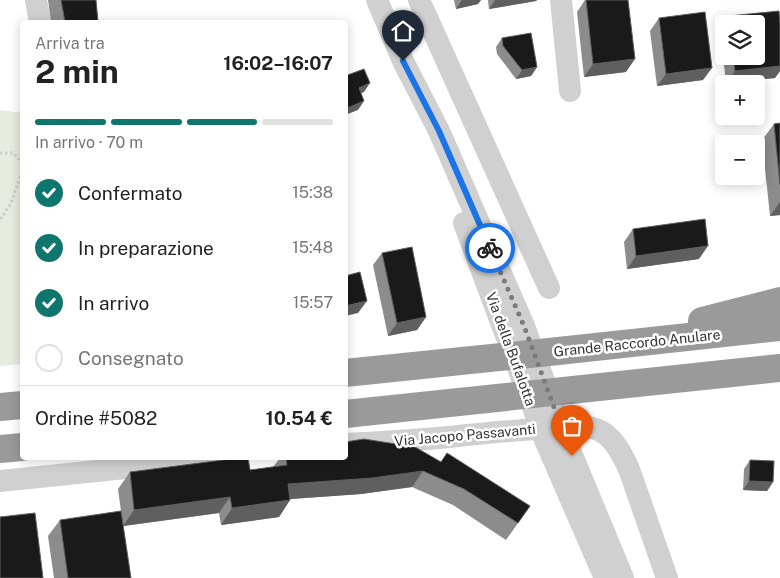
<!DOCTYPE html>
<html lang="it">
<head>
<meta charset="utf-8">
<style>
  body { margin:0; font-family:"Public Sans",sans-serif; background:#f2f2f2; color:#222; height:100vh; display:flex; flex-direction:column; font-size:19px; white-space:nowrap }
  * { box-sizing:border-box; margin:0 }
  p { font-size:16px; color:#767676 }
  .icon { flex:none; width:28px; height:28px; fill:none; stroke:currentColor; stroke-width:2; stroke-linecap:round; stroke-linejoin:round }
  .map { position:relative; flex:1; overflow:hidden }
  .sheet { position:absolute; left:20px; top:20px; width:328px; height:440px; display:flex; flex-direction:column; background:#fff; border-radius:5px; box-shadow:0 2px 12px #0003 }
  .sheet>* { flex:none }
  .fabs { position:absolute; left:715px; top:15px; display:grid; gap:10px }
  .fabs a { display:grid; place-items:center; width:50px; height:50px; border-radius:5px; background:#fff; box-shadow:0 2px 12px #0003; font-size:25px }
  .pin { position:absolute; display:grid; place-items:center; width:42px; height:42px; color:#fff; margin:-51px -21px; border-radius:50% 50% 50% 0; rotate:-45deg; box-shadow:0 0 5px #0007 }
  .pin .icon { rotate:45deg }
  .courier { position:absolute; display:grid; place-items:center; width:50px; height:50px; margin:-25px; border:4px solid #1a73e8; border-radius:50%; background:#fff; color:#222; box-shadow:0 1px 6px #0007 }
  .summary em { font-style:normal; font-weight:700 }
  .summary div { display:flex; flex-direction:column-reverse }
  .summary { display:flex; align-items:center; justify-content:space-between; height:85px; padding:0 15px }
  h1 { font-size:32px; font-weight:700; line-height:38px }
  .bar { display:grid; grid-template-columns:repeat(4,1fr); gap:8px 5px; align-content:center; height:60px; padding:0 15px }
  .bar i { height:6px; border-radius:4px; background:#e0e0e0 }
  .bar .current { background:#0f766e }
  .bar p { grid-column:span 4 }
  .line { display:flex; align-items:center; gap:12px; padding:0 15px; border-top:1px solid #e0e0e0 }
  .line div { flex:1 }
  ol { padding:0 15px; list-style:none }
  li { display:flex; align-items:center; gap:15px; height:55px }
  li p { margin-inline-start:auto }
  li .icon { padding:5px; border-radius:50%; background:#0f766e; color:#fff; stroke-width:4 }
  li:last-child { color:#767676 }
  li i { width:28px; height:28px; border:2px solid #e0e0e0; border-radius:50% }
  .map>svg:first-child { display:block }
  .green { fill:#e6ecdf }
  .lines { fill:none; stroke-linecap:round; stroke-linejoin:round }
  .path { stroke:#cdcdcd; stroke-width:3; stroke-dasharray:2.5 2.5; stroke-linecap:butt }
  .minor { stroke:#d0d0d0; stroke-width:22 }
  .highway { stroke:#9a9a9a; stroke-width:28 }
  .wall { fill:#8c8c8c; fill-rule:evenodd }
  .shaded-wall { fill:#5f5f5f }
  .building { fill:#1a1a1a; stroke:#5f5f5f }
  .done { stroke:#7a7a7a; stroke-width:5; stroke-dasharray:0 9 }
  .route { stroke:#1a73e8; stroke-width:6 }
  .labels { text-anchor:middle; stroke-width:5; stroke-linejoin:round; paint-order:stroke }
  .street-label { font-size:14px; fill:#333; stroke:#fff }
</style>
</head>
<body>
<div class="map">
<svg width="780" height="578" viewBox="0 0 780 578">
  <rect width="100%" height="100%" fill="#fff"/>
  <path class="green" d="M0,110L16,112L22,111V364L0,366Z"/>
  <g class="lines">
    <path class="path" d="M0,153H13L21,161L22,172L11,203L0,220"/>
    <path class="minor" d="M36,0L40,22
      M377,0L403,61L439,131L524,326L565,438L623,578
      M419,0L549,288
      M561,0L570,91
      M464,223L545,440L605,578
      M345,444C386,442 426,440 467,435C497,432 527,429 558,428C570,427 584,425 596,429C613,435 622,454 629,469L667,578
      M0,481L222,458"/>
    <path class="highway" d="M702,321L780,301
      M345,373L549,352L780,327
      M0,407L22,405
      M345,414L780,368
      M0,449L22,447"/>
  </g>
  <path class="wall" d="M48,0H96L98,22H51Z
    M454,0H481L478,4L456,9Z
    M488,0H537L536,1L489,9Z
    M585,0H628L626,72L584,77L577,12Z
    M779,11L780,24V71L775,78L726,83L720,29L729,16ZM724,24H756V56H724Z
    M659,18L703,80L657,86L650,31Z
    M502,38L537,67L531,76L516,79L497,54L496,47Z
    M780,123V215L770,216L762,140L774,124Z
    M633,229L699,259L627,269L624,242Z
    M382,253L426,317L417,330L388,336L373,265Z
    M280,458H345L441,462L530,506L506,540L453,505L412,487L361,494L290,499V500L279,517L221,525L219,513L123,526L118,489L130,472L250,470L273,467Z
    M750,460L773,482L767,491L743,490L744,469Z
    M60,520L131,578H54L48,536Z"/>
  <path class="shaded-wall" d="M462,0H481L478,4L456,9Z
    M495,0H537L536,1L489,9Z
    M635,59L626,72L584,77L593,64Z
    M780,66V71L775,78L726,83L735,71Z
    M537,67L531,76L516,79L522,70Z
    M712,68L703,80L657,86L666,74Z
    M370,83L364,92L353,97L359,88Z
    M364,101L358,110L345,115V109Z
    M780,202V215L770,216Z
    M708,246L699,259L627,269L636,256Z
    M367,301L358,313L345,316V306Z
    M426,317L417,330L388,336L397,323Z
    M423,471L412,487L361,494L277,500L288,484Z
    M749,481L773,482L767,491L743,490Z
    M230,497L219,513L123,526L134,510Z
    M290,500L279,517L221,525L232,508Z"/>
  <path class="building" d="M61,0H96L98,22H65Z
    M586,0H628L635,59L593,64Z
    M779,11L780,24V66L735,71L733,56H756V24H730L729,16Z
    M705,12L712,68L666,74L659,18Z
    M531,33L537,67L522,70L503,46L502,38Z
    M364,69L370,83L359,88L364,101L345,109V76Z
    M780,123V185L774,124Z
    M705,219L708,246L636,256L633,229Z
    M412,247L426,317L397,323L382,253Z
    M360,272L367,301L345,306V276Z
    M364,439L415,447L441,462L447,453L530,506L518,523L464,489L423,471L372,478L288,484L290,500L232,508L230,497L134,510L130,472L239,458H248L250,470L287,465L286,458H345V442Z
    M750,460L774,461L773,482L749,481Z
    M121,511L131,578H68L60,520Z
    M35,513L43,578H0V517Z"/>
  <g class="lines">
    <path class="done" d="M490,248L524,326L572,456"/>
    <path class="route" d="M403,61L439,131L490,248"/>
  </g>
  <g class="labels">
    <g class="street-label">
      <text transform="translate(637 343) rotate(-6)" y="5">Grande Raccordo Anulare</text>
      <text transform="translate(511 349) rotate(70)" y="5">Via della Bufalotta</text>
      <text transform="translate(465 435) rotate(-5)" y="5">Via Jacopo Passavanti</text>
    </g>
  </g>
</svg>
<div class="fabs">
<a><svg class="icon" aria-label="layers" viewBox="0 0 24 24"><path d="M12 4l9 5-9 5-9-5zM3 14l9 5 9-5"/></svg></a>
<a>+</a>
<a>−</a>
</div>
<div class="pin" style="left:572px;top:456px;background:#ea580c"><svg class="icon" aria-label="bag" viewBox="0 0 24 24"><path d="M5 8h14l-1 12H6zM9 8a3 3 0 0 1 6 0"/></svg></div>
<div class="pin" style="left:403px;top:61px;background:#1f2937"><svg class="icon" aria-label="home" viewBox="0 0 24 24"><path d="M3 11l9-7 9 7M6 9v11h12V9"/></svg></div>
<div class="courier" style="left:490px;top:248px"><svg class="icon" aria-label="bike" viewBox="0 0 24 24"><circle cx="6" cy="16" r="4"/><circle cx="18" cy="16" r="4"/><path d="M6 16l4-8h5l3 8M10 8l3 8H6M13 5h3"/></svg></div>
<section class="sheet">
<div class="summary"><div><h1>2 min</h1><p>Arriva tra</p></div><em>16:02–16:07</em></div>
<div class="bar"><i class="current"></i><i class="current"></i><i class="current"></i><i></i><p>In arrivo · 70 m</p></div>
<ol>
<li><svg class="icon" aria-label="check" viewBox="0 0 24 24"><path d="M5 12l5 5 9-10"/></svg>Confermato<p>15:38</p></li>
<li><svg class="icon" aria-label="check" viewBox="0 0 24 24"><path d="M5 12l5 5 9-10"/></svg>In preparazione<p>15:48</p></li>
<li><svg class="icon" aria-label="check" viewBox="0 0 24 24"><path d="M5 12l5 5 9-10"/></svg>In arrivo<p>15:57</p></li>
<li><i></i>Consegnato</li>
</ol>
<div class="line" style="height:65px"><div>Ordine #5082</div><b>10.54 €</b></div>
</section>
</div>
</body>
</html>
